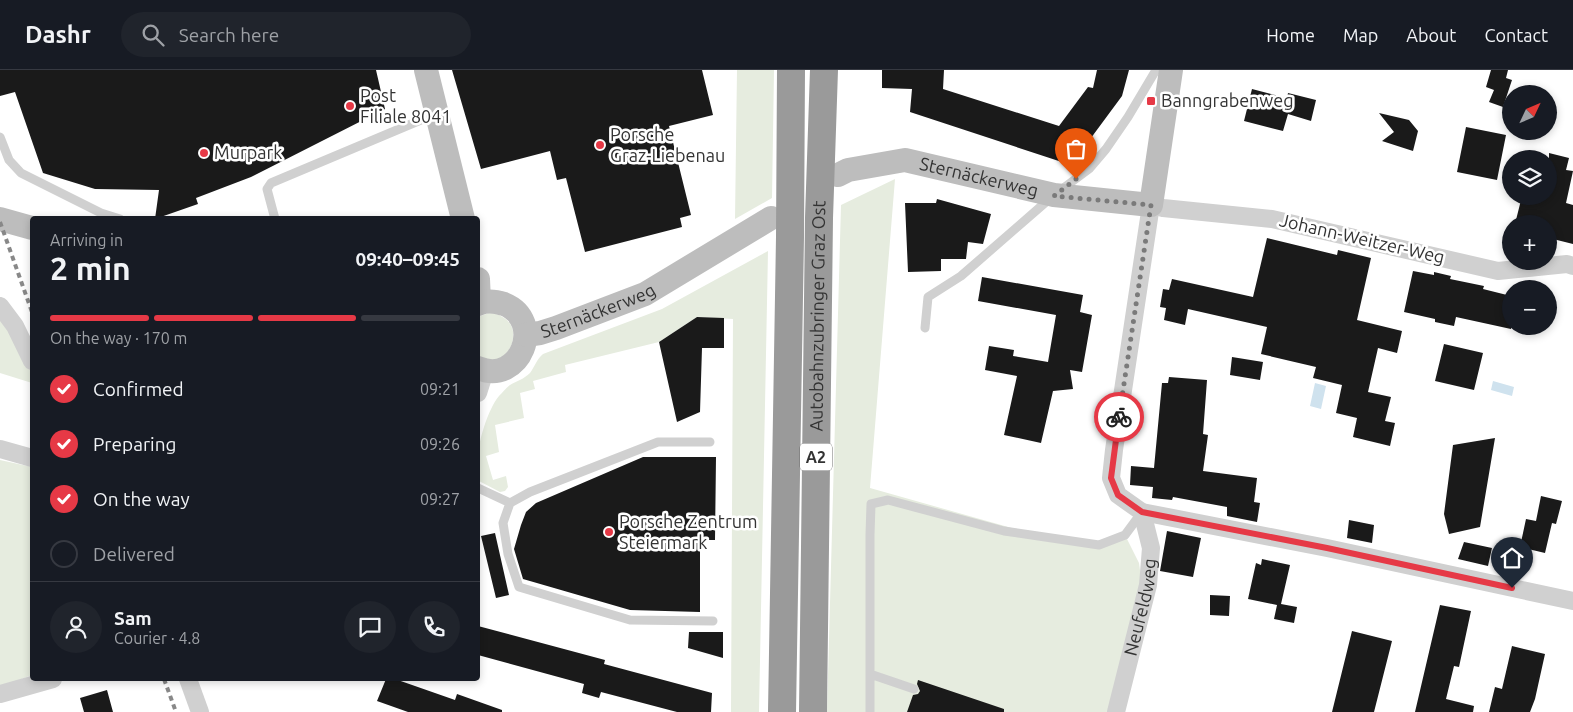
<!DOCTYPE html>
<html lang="en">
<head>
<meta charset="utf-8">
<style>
  body { margin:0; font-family:Ubuntu,sans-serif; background:#20242c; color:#f1f3f6; height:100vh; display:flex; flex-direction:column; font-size:19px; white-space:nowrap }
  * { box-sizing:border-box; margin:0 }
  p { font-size:16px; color:#9ea1a6 }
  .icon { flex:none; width:28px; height:28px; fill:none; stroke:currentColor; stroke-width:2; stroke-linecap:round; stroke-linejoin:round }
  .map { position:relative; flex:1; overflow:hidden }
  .panel { position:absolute; left:30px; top:146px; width:450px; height:465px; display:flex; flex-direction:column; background:#171b24; border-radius:5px; box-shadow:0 2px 8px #0003 }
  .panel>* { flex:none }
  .needle { width:32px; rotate:46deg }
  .controls { position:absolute; left:1502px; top:15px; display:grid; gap:10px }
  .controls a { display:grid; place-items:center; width:55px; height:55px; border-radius:50%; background:#171b24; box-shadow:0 2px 8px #0003; font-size:25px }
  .pin { position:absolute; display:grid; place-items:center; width:42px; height:42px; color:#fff; margin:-51px -21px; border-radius:50% 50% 50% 0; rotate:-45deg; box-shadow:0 0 5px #0007 }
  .pin .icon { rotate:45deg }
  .courier { position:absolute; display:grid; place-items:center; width:50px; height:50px; margin:-25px; border:4px solid #e63946; border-radius:50%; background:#fff; color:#222; box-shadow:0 1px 6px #0007 }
  .summary em { font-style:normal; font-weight:700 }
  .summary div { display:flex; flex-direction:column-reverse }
  .summary { display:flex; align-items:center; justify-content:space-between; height:85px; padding:0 20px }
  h1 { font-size:32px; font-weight:700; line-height:38px }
  .bar { display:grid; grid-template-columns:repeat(4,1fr); gap:8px 5px; align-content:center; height:60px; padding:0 20px }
  .bar i { height:6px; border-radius:4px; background:#363941 }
  .bar .current { background:#e63946 }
  .bar p { grid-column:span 4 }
  .line { display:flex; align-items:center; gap:12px; padding:0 20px; border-top:1px solid #363941 }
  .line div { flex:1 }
  .round { display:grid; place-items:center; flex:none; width:52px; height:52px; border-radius:26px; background:#20242c }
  ol { padding:0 20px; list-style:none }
  li { display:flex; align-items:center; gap:15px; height:55px }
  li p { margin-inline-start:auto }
  li .icon { padding:5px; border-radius:50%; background:#e63946; color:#fff; stroke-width:4 }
  li:last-child { color:#9ea1a6 }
  li i { width:28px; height:28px; border:2px solid #363941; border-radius:50% }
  header { display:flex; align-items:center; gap:30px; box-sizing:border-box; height:70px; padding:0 25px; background:#171b24; border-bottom:1px solid #363941 }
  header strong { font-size:24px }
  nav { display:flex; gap:28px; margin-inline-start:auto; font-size:18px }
  .search { width:350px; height:45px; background:#20242c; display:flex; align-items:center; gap:12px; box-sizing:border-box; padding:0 18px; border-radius:28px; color:#9ea1a6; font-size:19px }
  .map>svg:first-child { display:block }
  .green { fill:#e6ecdf }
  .water { fill:#cfe2ee }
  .building { fill:#1a1a1a }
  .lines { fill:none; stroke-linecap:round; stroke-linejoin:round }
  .lane { stroke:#d0d0d0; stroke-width:9 }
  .street { stroke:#d0d0d0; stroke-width:18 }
  .secondary { stroke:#bdbdbd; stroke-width:24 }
  .highway { stroke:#9a9a9a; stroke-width:28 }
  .rail { stroke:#888; stroke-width:4; stroke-dasharray:5 4; stroke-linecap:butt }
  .done { stroke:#7a7a7a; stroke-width:5; stroke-dasharray:0 9 }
  .route { stroke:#e63946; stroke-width:6 }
  .poi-dot { fill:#e63946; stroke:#fff; stroke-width:2 }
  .labels { text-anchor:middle; stroke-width:5; stroke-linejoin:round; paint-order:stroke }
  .shield { fill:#fff; stroke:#707070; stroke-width:1 }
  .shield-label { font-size:16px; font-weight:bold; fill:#333 }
  .poi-label { font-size:18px; fill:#333; stroke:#fff; text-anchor:start }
  .street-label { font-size:18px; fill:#333; stroke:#fff }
</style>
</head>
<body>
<header>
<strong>Dashr</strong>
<div class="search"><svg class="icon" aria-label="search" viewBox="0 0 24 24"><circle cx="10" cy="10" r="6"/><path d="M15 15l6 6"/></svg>Search here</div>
<nav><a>Home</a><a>Map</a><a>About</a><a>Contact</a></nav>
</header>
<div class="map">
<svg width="1573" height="642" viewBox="0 0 1573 642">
  <rect width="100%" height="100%" fill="#fff"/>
  <path class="green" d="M737,0H774L772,128L735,149Z
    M895,109L870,418L1040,466L1099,475L1125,465L1139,493L1142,515L1108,642H827L841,135Z
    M768,181L759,642H731L733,249L697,247L659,272L565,295L566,302L533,311L535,319L520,323L524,348L495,355L499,382L486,386L493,410L506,406L508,417L505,421L500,422L479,411C471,392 486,341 499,326C502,323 506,318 510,315C517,311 524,309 530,303C535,296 537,289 543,284L662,239Z
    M489,243C533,247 510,306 478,286V247Z
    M0,247C12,266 32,290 32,313L0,303Z
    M0,390L32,397V605L0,617Z"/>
  <path class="water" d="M1493,311L1514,317L1512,326L1491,320Z
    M1315,313L1326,316L1321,339L1310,336Z"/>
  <path class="building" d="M0,0H376L385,39L251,107L196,128L198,134L155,149L159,120L95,119L43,103L15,22L0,26Z
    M452,0H702L713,45L669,56L691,145L680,148L682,157L585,182L566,108L557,110L550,81L481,99Z
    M882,0H944L943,19L1059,56L1088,17L1093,18L1097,0H1129L1122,26L1071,95L910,42L912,19L882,18Z
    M1491,0H1508L1506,8L1512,10L1503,37L1489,32L1494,20L1486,17Z
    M1252,19L1287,28L1288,23L1316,30L1311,51L1288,44L1283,61L1244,51Z
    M1379,43L1409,50L1418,61L1413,81L1382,71L1394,62Z
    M1466,57L1506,65L1497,110L1457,102Z
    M1549,83L1569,88L1566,100L1573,101L1566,133L1573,135V174L1549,168V154H1515L1522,126H1549Z
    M937,129L991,144L983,174L968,172L966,189H941V201L908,202L905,133H936Z
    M1267,168L1337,185L1338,180L1371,188L1357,250L1402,261L1397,283L1378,278L1368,322L1391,327L1385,351L1395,353L1390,376L1353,367L1357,348L1336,343L1342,315L1313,308L1316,297L1261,284L1267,257L1188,239L1185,255L1164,250L1166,238L1160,237L1163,219L1169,220L1172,209L1253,227Z
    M1413,201L1434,205V202L1451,206L1450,209L1484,216L1483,219L1511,226V259L1456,247L1454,256L1435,252V249L1404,242Z
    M982,207L1083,225L1080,242L1092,245L1082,302L1070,300L1073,319L1053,321L1041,373L1004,365L1017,306L985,300L989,276L1014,280L1013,286L1048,292L1056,245L978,231Z
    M697,247L724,248V278H702L700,342L677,352L659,272Z
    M1444,274L1483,283L1474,320L1435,311Z
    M1232,287L1263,292L1260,310L1230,305Z
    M1169,307L1207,310L1203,364L1208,365L1203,401L1257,408L1254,432L1260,433L1257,452L1227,446V437L1173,427L1172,430L1152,428L1153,417L1130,415L1131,396L1154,398L1162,313H1168Z
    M1495,368L1480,457L1449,464L1444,444L1453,375Z
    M643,387H716L715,470H700V542L630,540L523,509L514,479L521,455L526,442L536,433Z
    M1541,426L1562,431L1556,454L1552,453L1545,483L1520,477L1526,449L1536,451Z
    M1349,450L1374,455L1372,473L1347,468Z
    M1167,461L1201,468L1193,507L1160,501Z
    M495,463L509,525L496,528L481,466Z
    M1464,472L1492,478L1488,496L1458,489Z
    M1262,489L1290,495L1281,534L1297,537L1294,553L1274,549L1277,535L1248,529L1256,493L1261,495Z
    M1210,525L1230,526L1229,546L1210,545Z
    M1440,535L1471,541L1459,597L1454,596L1446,629L1474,636L1473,642H1415Z
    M478,556L605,590L604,594L712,623L711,642H677L601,622L599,628L582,623L584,614L478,585Z
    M1352,561L1392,571L1374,642H1332Z
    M689,562H723V588L688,578Z
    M1512,576L1545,584L1535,629L1530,642H1489L1495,617L1502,619Z
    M386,609H395L455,630L457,624L502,640V642H408L377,631Z
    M918,610L1004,639V642H907L913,625L918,624L920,621L917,614Z
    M107,620L113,642H84L80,628Z"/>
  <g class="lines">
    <path class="lane" d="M0,67L9,90L21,103L101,143L120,149
      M275,149L267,119L271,113L435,44
      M925,258L928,227L961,206L1054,125L1089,99L1106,79L1128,47L1156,0
      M478,418L510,433L530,422L658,372H710
      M510,433L503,453L508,484L519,517L630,550L713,551
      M870,604L914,619
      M870,642V465L871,434L888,430L1004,461L1099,475L1125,465L1142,442"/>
    <g class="street">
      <path d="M0,236L15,256L32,291"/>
      <path d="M478,323L485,301"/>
      <path d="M0,379L32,388"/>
      <path d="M1142,442L1327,478L1573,531"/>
      <path d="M188,609L200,642"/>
      <path d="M0,624L53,609"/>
      <path id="s1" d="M1116,642L1148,515L1151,478L1142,442L1118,425L1111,408L1114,380L1151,135L1163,138L1272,149L1498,201L1567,194L1573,196"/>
    </g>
    <g class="secondary">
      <path d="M426,0L463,149"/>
      <path id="s2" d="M838,105L848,100L905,90L1054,125L1151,135L1171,0"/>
      <path d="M0,149L32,158"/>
      <path d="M478,209L479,232"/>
      <path d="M478,234C486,230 495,231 504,234C546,251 520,316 478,298"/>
      <path id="s3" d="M526,265L540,263L556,258L645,224L771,148"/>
    </g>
    <g class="highway">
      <path d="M782,642L790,167L791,0"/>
      <path id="s4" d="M813,642L819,148L824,0"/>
    </g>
    <path class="rail" d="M0,152L32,242
      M164,609L176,642"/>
  </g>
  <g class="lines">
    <path class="done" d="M1076,109L1054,126L1151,135L1119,347"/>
    <path class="route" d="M1119,347L1111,408L1118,425L1142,442L1327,478L1512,518"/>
  </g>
  <g class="poi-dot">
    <rect x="1146" y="26" width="10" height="10" rx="2.5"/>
    <circle cx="350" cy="36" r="5"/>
    <circle cx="600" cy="75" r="5"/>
    <circle cx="204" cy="83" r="5"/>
    <circle cx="609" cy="462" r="5"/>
  </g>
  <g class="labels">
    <rect class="shield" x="800" y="373.5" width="32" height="27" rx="4"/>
    <g class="shield-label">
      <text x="816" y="393">A2</text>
    </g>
    <g class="poi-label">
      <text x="360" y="32">Post<tspan x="360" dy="21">Filiale 8041</tspan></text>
      <text x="1161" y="37">Banngrabenweg</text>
      <text x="610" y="71">Porsche<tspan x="610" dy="21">Graz-Liebenau</tspan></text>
      <text x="214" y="89">Murpark</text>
      <text x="619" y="458">Porsche Zentrum<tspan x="619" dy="21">Steiermark</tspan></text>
    </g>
    <g class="street-label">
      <text dy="6" stroke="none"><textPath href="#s2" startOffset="145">Sternäckerweg</textPath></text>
      <text transform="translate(1362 169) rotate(13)" y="6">Johann-Weitzer-Weg</text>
      <text dy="6" stroke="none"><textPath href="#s3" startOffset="76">Sternäckerweg</textPath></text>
      <text dy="6" stroke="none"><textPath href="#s4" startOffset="396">Autobahnzubringer Graz Ost</textPath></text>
      <text dy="6" stroke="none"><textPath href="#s1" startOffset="108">Neufeldweg</textPath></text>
    </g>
  </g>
</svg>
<div class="controls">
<a><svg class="needle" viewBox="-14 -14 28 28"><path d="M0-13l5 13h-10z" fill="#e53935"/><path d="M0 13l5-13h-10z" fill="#9ea1a6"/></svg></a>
<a><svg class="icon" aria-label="layers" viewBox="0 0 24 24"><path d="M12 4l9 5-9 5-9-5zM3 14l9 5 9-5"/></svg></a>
<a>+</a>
<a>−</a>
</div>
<div class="pin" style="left:1076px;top:109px;background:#ea580c"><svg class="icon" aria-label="bag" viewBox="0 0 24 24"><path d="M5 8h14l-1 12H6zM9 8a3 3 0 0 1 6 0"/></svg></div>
<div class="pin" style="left:1512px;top:518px;background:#1f2937"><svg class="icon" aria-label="home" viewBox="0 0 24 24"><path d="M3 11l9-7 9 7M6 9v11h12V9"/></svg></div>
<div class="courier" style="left:1119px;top:347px"><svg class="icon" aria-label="bike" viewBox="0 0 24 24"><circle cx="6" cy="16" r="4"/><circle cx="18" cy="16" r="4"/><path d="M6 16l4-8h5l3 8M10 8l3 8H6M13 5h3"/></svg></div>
<section class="panel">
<div class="summary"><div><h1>2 min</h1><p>Arriving in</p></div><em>09:40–09:45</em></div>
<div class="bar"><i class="current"></i><i class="current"></i><i class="current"></i><i></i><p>On the way · 170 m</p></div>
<ol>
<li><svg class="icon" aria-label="check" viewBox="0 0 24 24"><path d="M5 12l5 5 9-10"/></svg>Confirmed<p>09:21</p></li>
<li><svg class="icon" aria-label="check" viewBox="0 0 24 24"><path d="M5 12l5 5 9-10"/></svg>Preparing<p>09:26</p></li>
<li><svg class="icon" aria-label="check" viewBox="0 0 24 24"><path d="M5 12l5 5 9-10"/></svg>On the way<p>09:27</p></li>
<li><i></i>Delivered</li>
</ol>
<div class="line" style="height:90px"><a class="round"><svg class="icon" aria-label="person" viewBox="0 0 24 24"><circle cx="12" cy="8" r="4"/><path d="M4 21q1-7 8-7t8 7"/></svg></a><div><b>Sam</b><p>Courier · 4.8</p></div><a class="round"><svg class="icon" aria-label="chat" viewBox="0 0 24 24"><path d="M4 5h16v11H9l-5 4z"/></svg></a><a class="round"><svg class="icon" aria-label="phone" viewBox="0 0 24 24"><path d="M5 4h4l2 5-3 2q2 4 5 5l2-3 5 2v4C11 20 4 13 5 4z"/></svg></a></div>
</section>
</div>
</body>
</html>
